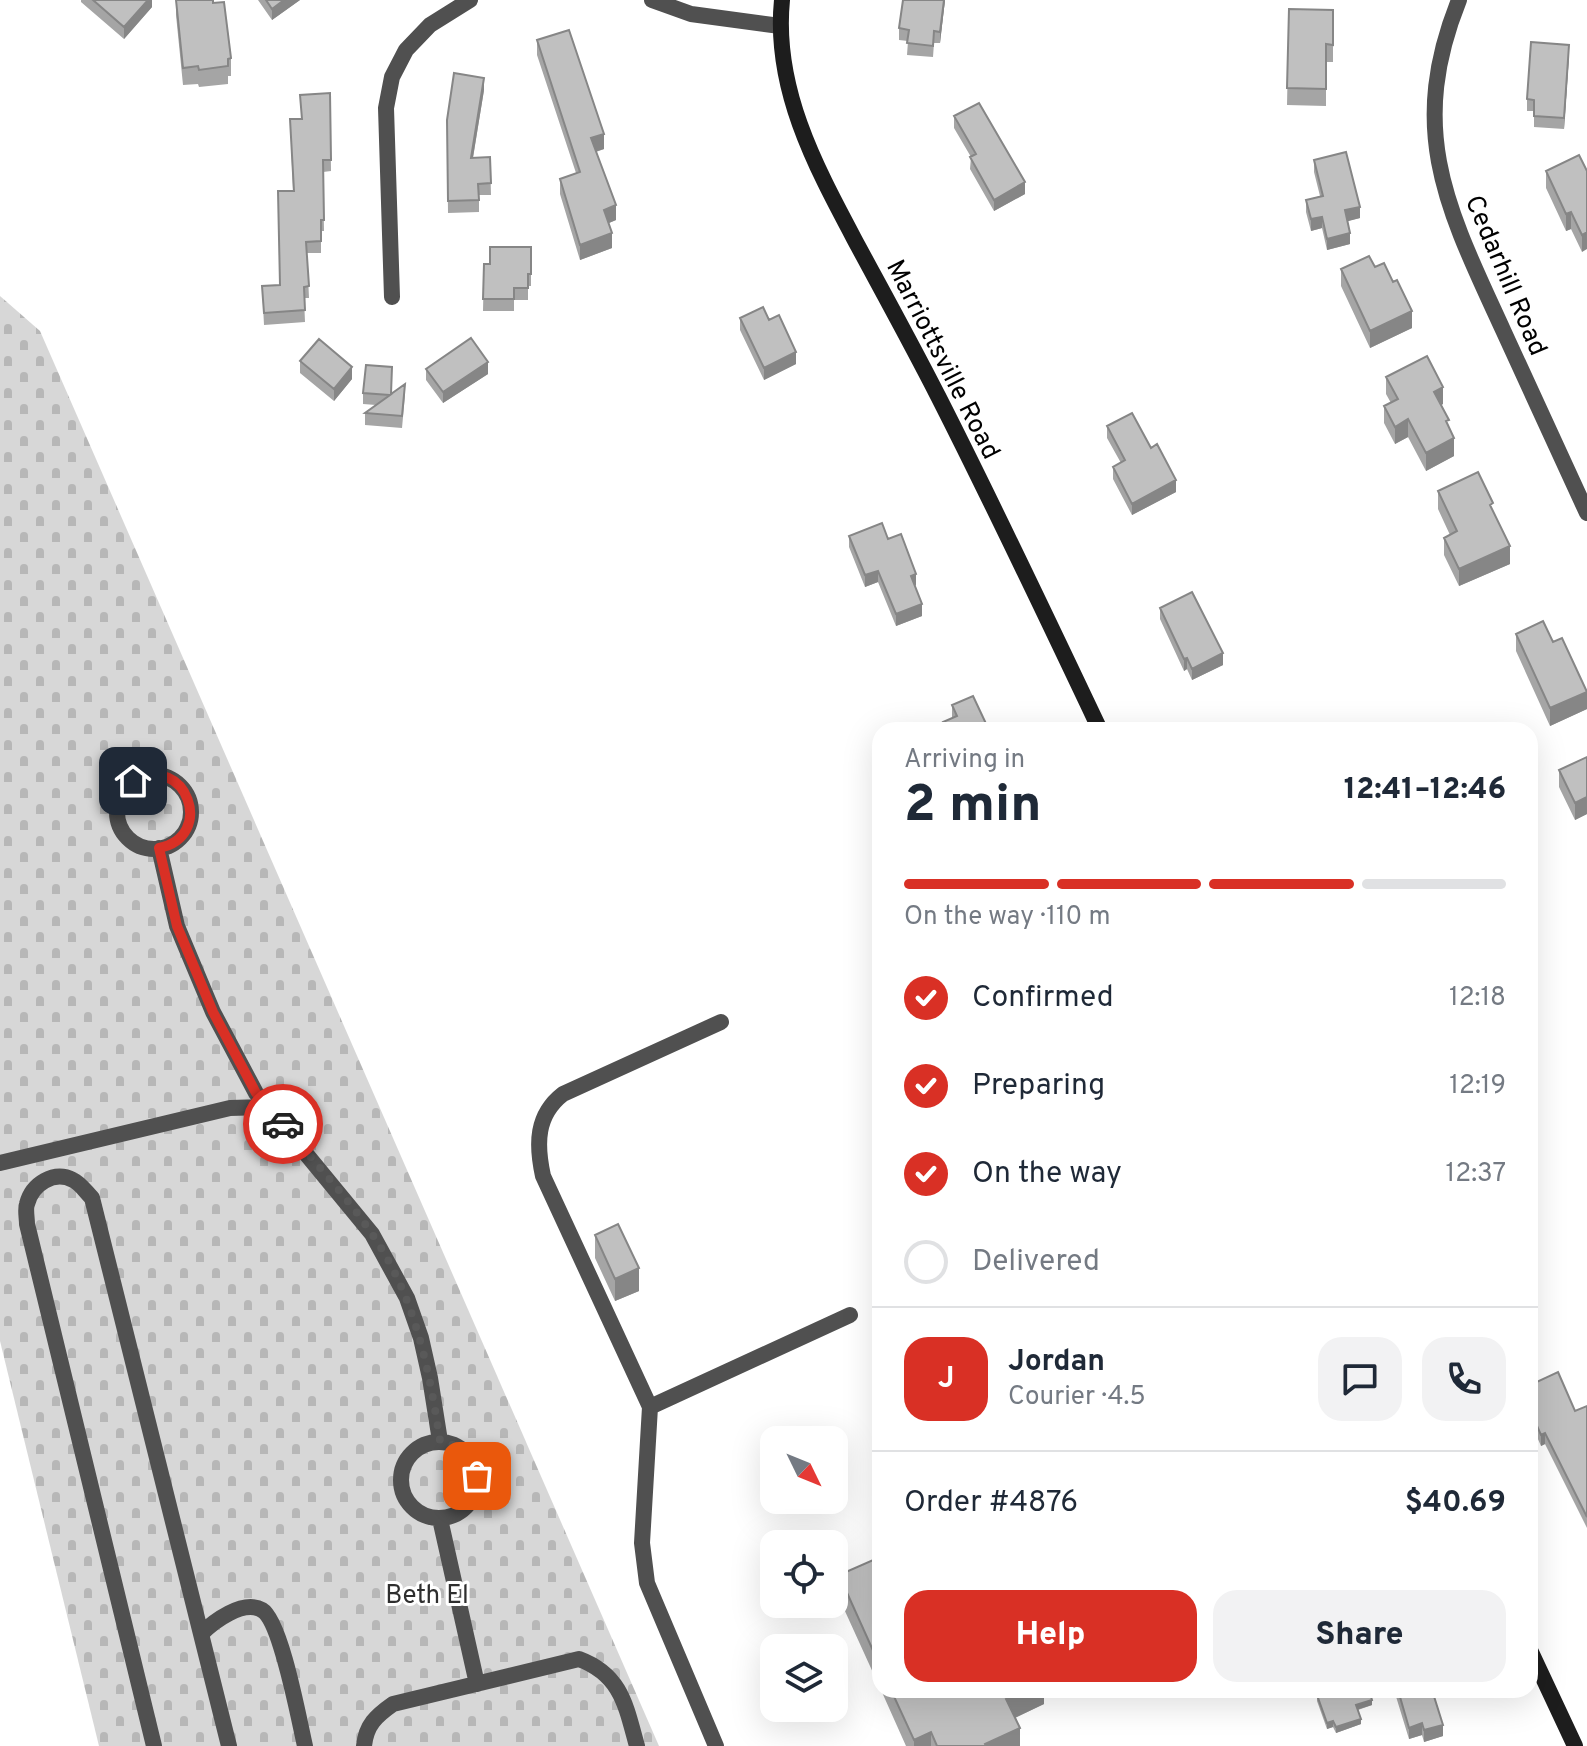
<!DOCTYPE html>
<html lang="en">
<head>
<meta charset="utf-8">
<style>
  body { margin:0; font-family:Overpass,sans-serif; background:#f2f2f3; color:#1f2937; height:100vh; display:flex; flex-direction:column; font-size:30px; white-space:nowrap }
  * { box-sizing:border-box; margin:0 }
  p { font-size:26px; color:#747a83 }
  .icon { flex:none; width:44px; height:44px; fill:none; stroke:currentColor; stroke-width:2; stroke-linecap:round; stroke-linejoin:round }
  .map { position:relative; flex:1; overflow:hidden }
  .side { position:absolute; left:872px; top:722px; width:666px; height:976px; display:flex; flex-direction:column; background:#fff; border-radius:24px; box-shadow:0 8px 32px #0002 }
  .side>* { flex:none }
  .needle { width:52px; rotate:133deg }
  .buttons { position:absolute; left:760px; top:1426px; display:grid; gap:16px }
  .buttons a { display:grid; place-items:center; width:88px; height:88px; border-radius:16px; background:#fff; box-shadow:0 8px 32px #0002; font-size:40px }
  .pin { position:absolute; display:grid; place-items:center; width:68px; height:68px; color:#fff; margin:-34px; border-radius:16px; box-shadow:0 4px 12px #0006 }
  .courier { position:absolute; display:grid; place-items:center; width:80px; height:80px; margin:-40px; border:6px solid #d93025; border-radius:50%; background:#fff; color:#222; box-shadow:0 2px 10px #0007 }
  .head em { font-style:normal; font-weight:800 }
  .head div { display:flex; flex-direction:column-reverse }
  .head { display:flex; align-items:center; justify-content:space-between; height:136px; padding:0 32px }
  h1 { font-size:52px; font-weight:800; line-height:60px }
  .bar { display:grid; grid-template-columns:repeat(4,1fr); gap:12px 8px; align-content:center; height:96px; padding:0 32px }
  .bar i { height:10px; border-radius:6px; background:#e0e1e3 }
  .bar .current { background:#d93025 }
  .bar p { grid-column:span 4 }
  .line { display:flex; align-items:center; gap:20px; padding:0 32px; border-top:2px solid #e0e1e3 }
  .line div { flex:1 }
  .round { display:grid; place-items:center; flex:none; width:84px; height:84px; border-radius:24px; background:#f2f2f3 }
  ol { padding:0 32px; list-style:none }
  li { display:flex; align-items:center; gap:24px; height:88px }
  li p { margin-inline-start:auto }
  li .icon { padding:8px; border-radius:50%; background:#d93025; color:#fff; stroke-width:4 }
  li:last-child { color:#747a83 }
  li i { width:44px; height:44px; border:4px solid #e0e1e3; border-radius:50% }
  .primary-button { display:flex; gap:16px; margin-top:auto; padding:16px 32px }
  .primary-button a { flex:1; height:92px; border-radius:24px; background:#d93025; color:#fff; font-size:32px; font-weight:800; line-height:92px; text-align:center }
  .primary-button a+a { background:#f2f2f3; color:#1f2937 }
  .map>svg:first-child { display:block }
  .cemetery { fill:url(#cemetery-stones) }
  .lines { fill:none; stroke-linecap:round; stroke-linejoin:round }
  .service { stroke:#505050; stroke-width:16 }
  .minor { stroke:#505050; stroke-width:16 }
  .secondary { stroke:#1d1d1d; stroke-width:16 }
  .wall { fill:#a5a5a5 }
  .shaded-wall { fill:#868686 }
  .building { fill:#c0c0c0; stroke:#868686; stroke-width:2 }
  .done { stroke:#595959; stroke-width:8; stroke-dasharray:0 14.4 }
  .route { stroke:#d93025; stroke-width:10 }
  .labels { text-anchor:middle; stroke-width:6; stroke-linejoin:round; paint-order:stroke }
  .street-label { font-size:26px; fill:#000; stroke:#fff }
  .park-label { font-size:26px; fill:#2e2e2e; stroke:#fff }
</style>
</head>
<body>
<div class="map">
<svg width="1587" height="1746" viewBox="0 0 1587 1746">
  <defs>
    <pattern id="cemetery-stones" width="16" height="16" patternUnits="userSpaceOnUse" patternTransform="scale(2)"><rect width="16" height="16" fill="#d7d7d7"/><path d="M2 7V4a2 2 0 0 1 4 0v3zM10 15v-3a2 2 0 0 1 4 0v3z" fill="#b7b7b7"/></pattern>
  </defs>
  <rect width="100%" height="100%" fill="#fff"/>
  <path class="cemetery" d="M0,296L40,331L659,1746H99L0,1341Z"/>
  <g class="lines">
    <path class="service" d="M117 812a37 37 0 1 1 74 0a37 37 0 1 1-74 0Z
      M159,848L177,926L213,1012L256,1093L372,1234L407,1298L421,1338L430,1378L440,1441
      M0,1163L230,1108L269,1107
      M650,1407L850,1315
      M401 1480a38 38 0 1 1 76 0a38 38 0 1 1-76 0Z
      M440,1519L477,1684
      M201,1634C213,1622 243,1599 262,1610C281,1621 299,1720 305,1746
      M154,1746L27,1224C27,1218 25,1209 27,1204C32,1184 54,1170 73,1180C80,1183 86,1192 92,1198L229,1746
      M364,1746C366,1725 376,1716 393,1704L579,1659C622,1675 626,1707 637,1746
      M716,1746L647,1583L642,1543L650,1407L543,1176C536,1144 536,1115 563,1094L721,1022"/>
    <path class="minor" d="M652,0L691,14L780,26
      M1459,0C1406,132 1448,210 1503,330C1531,391 1559,452 1587,513
      M392,297L386,108L392,77L406,50L430,25L470,0"/>
    <path class="secondary" d="M782,0C773,90 817,169 858,246C885,296 912,345 938,396C994,506 1047,618 1100,730
      M1530,1650L1575,1746"/>
  </g>
  <path class="wall" d="M81,0H152V7L124,39L81,2Z
    M176,0L231,58V76H228V84L199,87L198,84L183,85L176,15Z
    M258,0H300L272,20Z
    M945,0L940,43H934L933,57L907,55L908,41L899,40V28Z
    M1289,9L1333,10V62H1326V106L1287,105Z
    M537,40L604,149L596,152L616,220L609,223L612,248L580,260L560,194V179L576,173L537,55Z
    M1569,56L1564,129L1534,127V111H1527V99Z
    M484,90L473,158L490,157L491,195H479V212L448,213L447,120Z
    M330,93L331,171L323,172L324,231H321V253H307L309,298H304L305,322L264,325L262,286L279,285L293,191L290,119H301Z
    M954,116L1025,194L994,211L970,169L971,157L954,128Z
    M1314,160L1360,218L1347,221L1350,244L1327,250L1322,228L1311,231L1306,212V200L1320,196L1314,172Z
    M1546,171L1587,172L1582,252L1571,229L1566,231L1546,188Z
    M531,247V286H528V300H514V311H483L484,264H490Z
    M1375,267L1412,328L1370,348L1341,286V269Z
    M740,318L769,320L796,364L764,380L740,330Z
    M300,361L352,379L334,401L300,373Z
    M426,369L488,374L443,403L426,380Z
    M1386,377L1443,404L1441,405L1449,428L1454,456L1426,471L1408,437L1395,444L1384,423V406L1391,403L1386,394Z
    M363,393L405,395L402,428L365,425V413L376,405L363,404Z
    M1107,426L1176,492L1132,515L1113,479V467L1121,463L1107,438Z
    M1438,491L1493,512L1510,564L1459,586L1444,555V538L1450,535L1438,509Z
    M849,536L888,539L916,585L915,586L922,616L896,626L878,582L865,587L849,547Z
    M1160,608L1223,665L1192,680L1187,669L1184,671L1160,619Z
    M1516,634L1553,642L1587,709L1550,726L1516,651Z
    M952,705L989,730H943V722L952,718Z
    M1587,757V814L1575,820L1559,787V770Z
    M595,1235L639,1291L615,1301L595,1258Z
    M1530,1385L1575,1411L1587,1406V1528L1545,1444L1541,1446L1530,1421Z
    M880,1557V1688L839,1598V1575Z
    M881,1690H1044V1704L1015,1718L1020,1746H906Z
    M1321,1690H1369L1372,1705L1358,1710L1361,1724L1336,1733L1333,1727L1327,1729L1317,1701V1695L1322,1693Z
    M1394,1690H1432L1443,1736L1424,1742L1422,1735L1409,1739Z"/>
  <path class="shaded-wall" d="M148,0H152V7L124,39V27Z
    M284,0H300L272,20V9Z
    M944,0H945L940,43V32Z
    M1569,45V56L1564,129V118Z
    M484,78V90L471,169V158Z
    M604,134V149L591,153V138Z
    M1025,182V194L994,211V200Z
    M616,205V220L604,225V210Z
    M1360,207V218L1345,222V210Z
    M1571,212V229L1566,231V214Z
    M1322,217V228L1311,231V219Z
    M1587,232V249L1582,252V235Z
    M612,233V248L580,260V245Z
    M1350,233V244L1327,250V239Z
    M1412,311V328L1370,348V331Z
    M796,352V364L764,380V368Z
    M488,362V374L443,403V392Z
    M352,367V379L334,401V389Z
    M1443,387V404L1434,409V392Z
    M1408,419V437L1395,444V427Z
    M1454,438V456L1426,471V453Z
    M1176,480V492L1132,515V504Z
    M1510,546V564L1459,586V569Z
    M878,571V582L865,587V575Z
    M916,574V585L911,588V576Z
    M922,604V616L896,626V614Z
    M1223,653V665L1192,680V669Z
    M1187,658V669L1184,671V659Z
    M1587,692V709L1550,726V708Z
    M1587,797V814L1575,820V803Z
    M639,1268V1291L615,1301V1279Z
    M1535,1299V1311L1530,1313V1302Z
    M1545,1433V1444L1541,1446V1435Z
    M1026,1690H1044V1704L1006,1722V1699Z
    M1372,1700V1705L1356,1710V1705Z
    M1361,1719V1724L1336,1733V1727Z
    M1333,1721V1727L1327,1729V1723Z
    M1422,1723V1735L1409,1739V1728Z
    M1443,1725V1736L1424,1742V1730Z
    M1020,1728V1746H985V1744Z
    M931,1732V1746H914V1740Z"/>
  <path class="building" d="M93,0H148L124,27Z
    M176,0H213V3L224,2L231,58L228,59V66L199,70L198,66L183,68Z
    M266,0H284L272,9Z
    M903,0H944L940,32L934,31L933,46L907,43L909,30L899,28Z
    M1289,9L1333,10V45L1326,44V89L1287,88Z
    M569,30L604,134L591,138L616,205L604,210L612,233L580,245L560,179L580,172L537,40Z
    M1531,42L1569,45L1564,118L1534,116V100L1527,99Z
    M454,73L484,78L471,158L490,157L491,183L478,184L479,200L448,201L447,120Z
    M330,93L331,160H323L324,220H321V241L306,242L309,286L304,287L305,310L264,313L262,286L280,285L278,191H294L290,119H302L300,95Z
    M979,103L1025,182L994,200L970,157L976,154L954,116Z
    M1346,152L1360,207L1345,210L1350,233L1327,239L1322,217L1311,219L1306,200L1323,196L1314,160Z
    M1579,155L1587,171V232L1582,235L1571,212L1566,214L1546,171Z
    M490,247H531V274H528V288H514V299H483L484,264H490Z
    M1369,256L1375,267L1384,263L1393,282L1397,280L1412,311L1370,331L1341,269Z
    M763,307L769,320L779,315L796,352L764,368L740,318Z
    M471,338L488,362L443,392L426,369Z
    M319,339L352,367L334,389L300,361Z
    M1427,356L1443,387L1434,392L1449,420L1446,421L1454,438L1426,453L1408,419L1395,427L1384,406L1398,399L1386,377Z
    M366,365L392,367L391,394L405,384L402,416L365,413L390,395L363,393Z
    M1132,413L1151,448L1157,444L1176,480L1132,504L1113,467L1125,460L1107,426Z
    M1478,472L1493,503L1490,505L1510,546L1459,569L1444,538L1457,531L1438,491Z
    M882,523L888,539L901,534L916,574L911,576L922,604L896,614L878,571L865,575L849,536Z
    M1192,592L1223,653L1192,669L1187,658L1184,659L1160,608Z
    M1543,621L1553,642L1562,638L1587,692L1550,708L1516,634Z
    M973,696L989,730H947L943,722L957,716L952,705Z
    M1354,725L1356,730H1343Z
    M1587,757V797L1575,803L1559,770Z
    M618,1224L639,1268L615,1279L595,1235Z
    M1530,1290L1535,1299L1530,1302Z
    M1558,1372L1575,1411L1587,1406V1517L1545,1433L1541,1435L1530,1410V1401L1531,1400L1530,1385Z
    M880,1557V1666L839,1575Z
    M891,1690H1026L1006,1699L1020,1728L985,1744L986,1746H937L931,1732L914,1740Z
    M1323,1690H1369L1372,1700L1356,1705L1361,1719L1336,1727L1333,1721L1327,1723L1317,1695L1324,1692Z
    M1398,1690H1432L1443,1725L1424,1730L1422,1723L1409,1728Z"/>
  <g class="lines">
    <path class="done" d="M283,1124C312,1160 346,1195 372,1234C415,1296 429,1368 440,1441C461,1446 472,1455 477,1476"/>
    <path class="route" d="M133,781C187,752 216,837 159,848L177,926L213,1012L256,1093L283,1124"/>
  </g>
  <g class="labels">
    <g class="street-label">
      <text transform="translate(1507 275) rotate(67)" y="9">Cedarhill Road</text>
      <text transform="translate(944 359) rotate(63)" y="9">Marriottsville Road</text>
    </g>
    <g class="park-label">
      <text x="427" y="1603">Beth El</text>
    </g>
  </g>
</svg>
<div class="buttons">
<a><svg class="needle" viewBox="-14 -14 28 28"><path d="M0-13l5 13h-10z" fill="#e53935"/><path d="M0 13l5-13h-10z" fill="#747a83"/></svg></a>
<a><svg class="icon" aria-label="locate" viewBox="0 0 24 24"><circle cx="12" cy="12" r="6"/><path d="M12 2v4M12 18v4M2 12h4M18 12h4"/></svg></a>
<a><svg class="icon" aria-label="layers" viewBox="0 0 24 24"><path d="M12 4l9 5-9 5-9-5zM3 14l9 5 9-5"/></svg></a>
</div>
<div class="pin" style="left:477px;top:1476px;background:#ea580c"><svg class="icon" aria-label="bag" viewBox="0 0 24 24"><path d="M5 8h14l-1 12H6zM9 8a3 3 0 0 1 6 0"/></svg></div>
<div class="pin" style="left:133px;top:781px;background:#1f2937"><svg class="icon" aria-label="home" viewBox="0 0 24 24"><path d="M3 11l9-7 9 7M6 9v11h12V9"/></svg></div>
<div class="courier" style="left:283px;top:1124px"><svg class="icon" aria-label="car" viewBox="0 0 24 24"><path d="M5 17H2v-5l4-1 3-4h7l3 4 3 1v5h-3M9 17h6M6 11h13"/><circle cx="7" cy="17" r="2"/><circle cx="17" cy="17" r="2"/></svg></div>
<section class="side">
<div class="head"><div><h1>2 min</h1><p>Arriving in</p></div><em>12:41–12:46</em></div>
<div class="bar"><i class="current"></i><i class="current"></i><i class="current"></i><i></i><p>On the way · 110 m</p></div>
<ol>
<li><svg class="icon" aria-label="check" viewBox="0 0 24 24"><path d="M5 12l5 5 9-10"/></svg>Confirmed<p>12:18</p></li>
<li><svg class="icon" aria-label="check" viewBox="0 0 24 24"><path d="M5 12l5 5 9-10"/></svg>Preparing<p>12:19</p></li>
<li><svg class="icon" aria-label="check" viewBox="0 0 24 24"><path d="M5 12l5 5 9-10"/></svg>On the way<p>12:37</p></li>
<li><i></i>Delivered</li>
</ol>
<div class="line" style="height:144px"><b class="round" style="background:#d93025;color:#fff">J</b><div><b>Jordan</b><p>Courier · 4.5</p></div><a class="round"><svg class="icon" aria-label="chat" viewBox="0 0 24 24"><path d="M4 5h16v11H9l-5 4z"/></svg></a><a class="round"><svg class="icon" aria-label="phone" viewBox="0 0 24 24"><path d="M5 4h4l2 5-3 2q2 4 5 5l2-3 5 2v4C11 20 4 13 5 4z"/></svg></a></div>
<div class="line" style="height:104px"><div>Order #4876</div><b>$40.69</b></div>
<div class="primary-button"><a>Help</a><a>Share</a></div>
</section>
</div>
</body>
</html>
